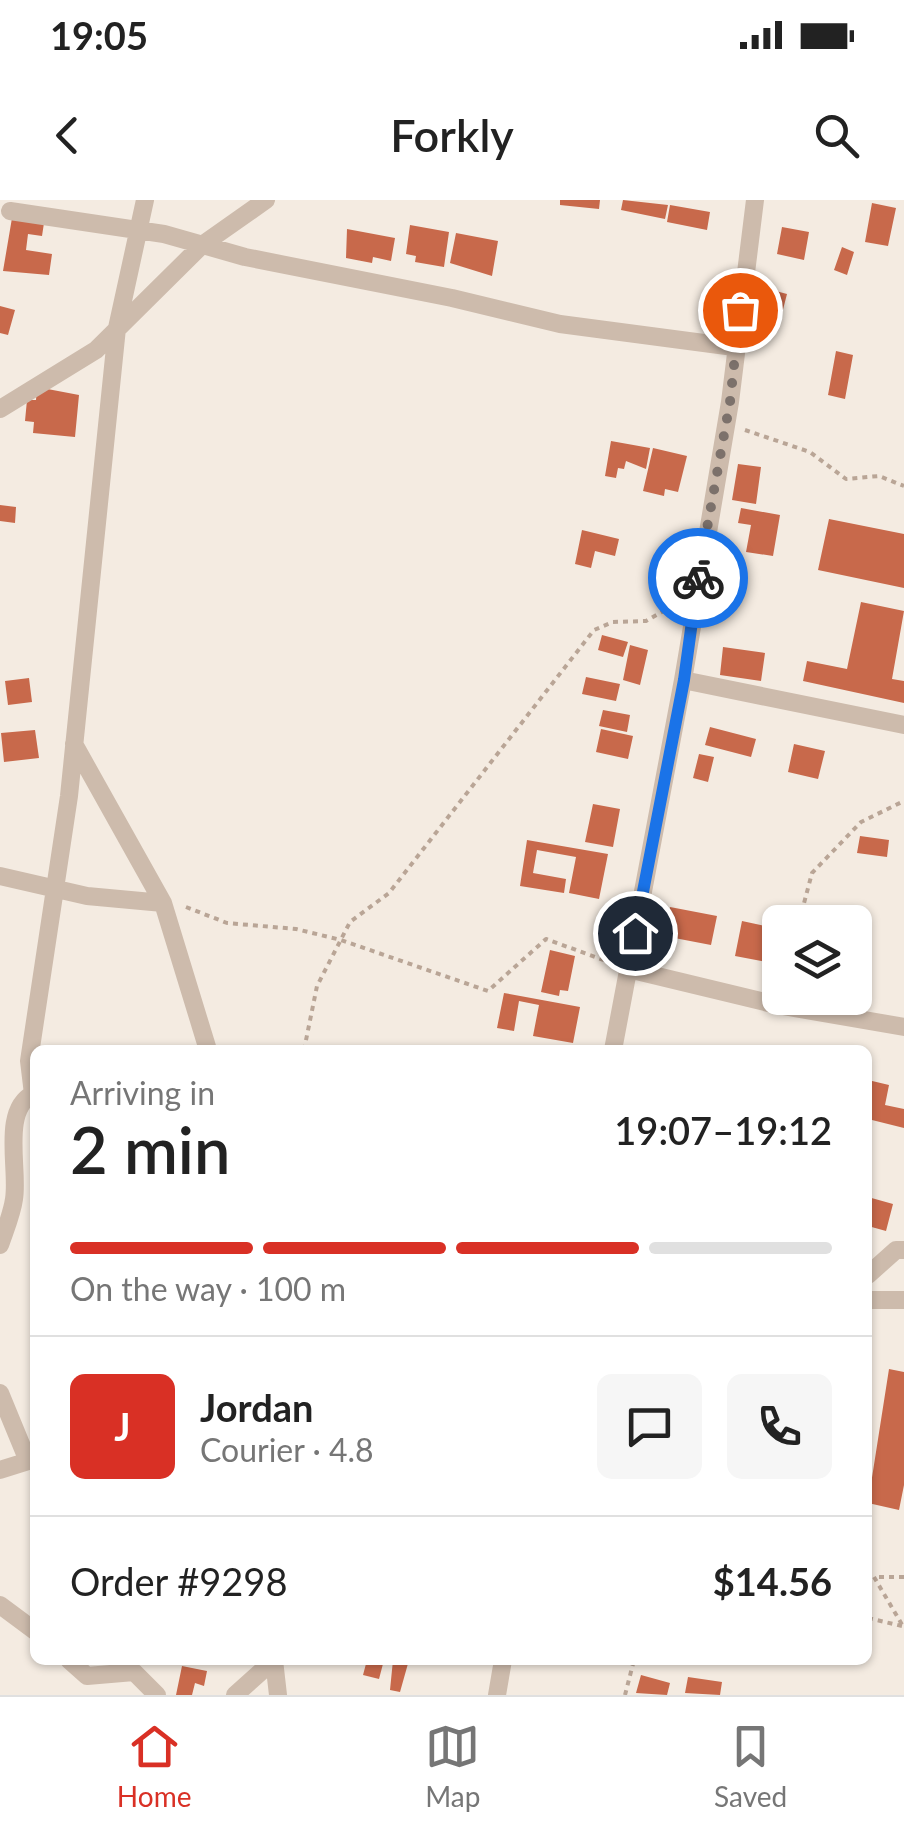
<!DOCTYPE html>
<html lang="en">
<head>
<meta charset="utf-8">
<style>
  body { margin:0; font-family:Lato,sans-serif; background:#f6f6f6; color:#222; height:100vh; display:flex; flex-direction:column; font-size:38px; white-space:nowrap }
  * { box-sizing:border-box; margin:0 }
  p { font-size:32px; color:#767676 }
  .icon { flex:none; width:55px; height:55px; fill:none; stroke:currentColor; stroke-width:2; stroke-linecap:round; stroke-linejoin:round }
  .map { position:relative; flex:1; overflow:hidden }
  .side { position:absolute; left:30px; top:845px; width:842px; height:620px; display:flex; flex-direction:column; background:#fff; border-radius:15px; box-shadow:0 2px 8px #0004 }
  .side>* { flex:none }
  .tools { position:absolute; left:762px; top:705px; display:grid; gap:20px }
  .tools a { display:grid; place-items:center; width:110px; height:110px; border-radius:15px; background:#fff; box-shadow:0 2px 8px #0004; font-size:50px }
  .pin { position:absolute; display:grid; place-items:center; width:85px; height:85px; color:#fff; margin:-42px; border:5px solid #fff; border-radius:50%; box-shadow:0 2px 10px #0007 }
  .courier { position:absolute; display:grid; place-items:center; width:100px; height:100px; margin:-50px; border:8px solid #1a73e8; border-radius:50%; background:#fff; color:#222; box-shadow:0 2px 12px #0007 }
  .summary em { font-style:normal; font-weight:600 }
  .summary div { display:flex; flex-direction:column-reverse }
  .summary { display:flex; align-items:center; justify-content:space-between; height:170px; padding:0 40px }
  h1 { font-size:65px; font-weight:600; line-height:75px }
  .bar { display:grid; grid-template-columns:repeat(4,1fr); gap:15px 10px; align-content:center; height:120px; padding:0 40px }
  .bar i { height:12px; border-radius:8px; background:#e0e0e0 }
  .bar .selected { background:#d93025 }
  .bar p { grid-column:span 4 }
  .line { display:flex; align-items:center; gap:25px; padding:0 40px; border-top:2px solid #e0e0e0 }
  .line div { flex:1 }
  .round { display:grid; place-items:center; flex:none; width:105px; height:105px; border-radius:15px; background:#f6f6f6 }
  .status { display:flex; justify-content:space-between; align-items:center; height:70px; padding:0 50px; background:#fff; direction:ltr }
  .status svg { height:28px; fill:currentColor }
  header { display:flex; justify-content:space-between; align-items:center; height:130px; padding:0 40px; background:#fff; font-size:45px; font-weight:600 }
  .menu { display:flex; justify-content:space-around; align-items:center; height:140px; border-top:2px solid #e0e0e0; background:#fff; font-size:28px; color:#767676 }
  .menu a { display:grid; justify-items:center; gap:5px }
  .menu .selected { color:#d93025 }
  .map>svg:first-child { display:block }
  .building { fill:#c8694b }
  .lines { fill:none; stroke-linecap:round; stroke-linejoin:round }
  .path { stroke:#b9a596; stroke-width:4; stroke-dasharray:5 5; stroke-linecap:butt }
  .street { stroke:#cdbbac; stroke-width:18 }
  .done { stroke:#7c716b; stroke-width:10; stroke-dasharray:0 18 }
  .route { stroke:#1a73e8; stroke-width:12 }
</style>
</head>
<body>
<div class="status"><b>19:05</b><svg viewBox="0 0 49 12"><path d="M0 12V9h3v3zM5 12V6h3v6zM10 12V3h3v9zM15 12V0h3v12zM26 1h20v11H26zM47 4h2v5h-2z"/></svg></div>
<header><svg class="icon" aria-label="back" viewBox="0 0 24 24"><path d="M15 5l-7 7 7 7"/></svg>Forkly<svg class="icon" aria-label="search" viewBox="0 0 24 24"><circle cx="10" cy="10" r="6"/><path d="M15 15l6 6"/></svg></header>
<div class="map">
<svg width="904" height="1495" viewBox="0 0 904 1495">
  <rect width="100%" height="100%" fill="#f4ebe1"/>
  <path class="building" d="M560,0H600L599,9L560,5Z
    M623,0L668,5L665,19L621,10Z
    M872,3L896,8L888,46L865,42Z
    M670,5L710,12L707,30L667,22Z
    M12,18L44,23L42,36L28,34L26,50L52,54L49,75L3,71Z
    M410,25L449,32L444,67L415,62L416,56L406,54Z
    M782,27L809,32L804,60L777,54Z
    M347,29L395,38L391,61L373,57L372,63L346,58Z
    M456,33L498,41L492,76L450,63Z
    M842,47L854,52L847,75L834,70Z
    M772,90L787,94L779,125L764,120Z
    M0,106L15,110L8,135L0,133Z
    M836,151L853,155L845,199L828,195Z
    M37,187L79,195L75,237L33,233L34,222L25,221L27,200H36Z
    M611,241L650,248L646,269L626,261L624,269L618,268L616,278L605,276Z
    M653,248L687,256L678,292L665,289L664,296L643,291Z
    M738,264L761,267L756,304L732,300Z
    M0,305L16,307L15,323L0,321Z
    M741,308L780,315L773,356L746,352L751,325L738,323Z
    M829,319L904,334V388L818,370Z
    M582,330L619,339L615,356L595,351L591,368L575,364Z
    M861,402L904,411L892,479L904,481V503L803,481L807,461L847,469Z
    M602,435L628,442L623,457L598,450Z
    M630,445L648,450L640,485L623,480Z
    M723,447L765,453L761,481L720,475Z
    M586,477L620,484L616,501L582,494Z
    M29,478L32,502L8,505L5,481Z
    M603,510L630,515L627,532L599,526Z
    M710,527L756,539L751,557L705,545Z
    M601,529L633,536L628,559L596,552Z
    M35,530L39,558L4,562L1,533Z
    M794,544L825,551L818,579L788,572Z
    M699,554L714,557L708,582L693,578Z
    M593,604L620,609L613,647L585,642Z
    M860,636L889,640L887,657L857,653Z
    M527,640L608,654L599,699L569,693L576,657L537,650L533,673L566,679L564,693L520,686Z
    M670,707L717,716L711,745L664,736Z
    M742,721L780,729L777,764L735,756Z
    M550,750L575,756L568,791L560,790L559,796L541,792Z
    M504,793L580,807L573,843L533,836L539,805L519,801L514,831L497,828Z
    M868,880L889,885L885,905L904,909V928L868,919Z
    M868,997L893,1004L886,1031L868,1026Z
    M889,1169L904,1172V1285L899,1310L868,1303Z
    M367,1460H384L379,1479L363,1475Z
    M393,1460H409L400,1492L390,1490Z
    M182,1466L207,1471L204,1486L195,1483L192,1495H176Z
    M641,1475L670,1483L667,1495L636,1493Z
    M688,1477L722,1482L720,1495L685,1493Z"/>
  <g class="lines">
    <path class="path" d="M745,230L810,252L846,279L879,276L904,286
      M186,707L227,723L296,729L341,740L488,791L546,739L609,762
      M799,722L812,673L861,622L904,601
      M304,850L317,786L350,722L389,693L594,430L613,422L646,421L674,405
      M33,1217L35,1203
      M904,1377H874L904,1428
      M868,1418L902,1426
      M625,1495L634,1460"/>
    <path class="street" d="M10,11L164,34L245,57L452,98L560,124L734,147
      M0,209L96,150L202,45L266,0
      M683,480L904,525
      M74,544L163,703L208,850
      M0,676L87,696L163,703
      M628,769L777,805L904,827
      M613,850L683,480L730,202L755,0
      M0,1045C5,1030 12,1014 14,999C19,970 1,910 33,894L29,861L69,596L117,128L145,0
      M868,1075L896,1050H904
      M868,1100H904
      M0,1193L28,1261
      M0,1270L35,1259
      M0,1405L35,1431
      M69,1460L87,1476L134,1472L157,1495
      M274,1460L278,1495
      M235,1495L274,1460
      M497,1495L503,1460"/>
  </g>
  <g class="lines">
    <path class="done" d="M698,378L730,202L740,110"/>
    <path class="route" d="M635,733L684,480L698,378"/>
  </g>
</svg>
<div class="tools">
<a><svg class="icon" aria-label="layers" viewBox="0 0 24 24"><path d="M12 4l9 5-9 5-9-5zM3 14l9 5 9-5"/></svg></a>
</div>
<div class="pin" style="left:740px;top:110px;background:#ea580c"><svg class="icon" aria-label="bag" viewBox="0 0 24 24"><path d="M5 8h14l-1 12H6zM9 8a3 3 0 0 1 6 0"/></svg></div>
<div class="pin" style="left:635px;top:733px;background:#1f2937"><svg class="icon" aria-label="home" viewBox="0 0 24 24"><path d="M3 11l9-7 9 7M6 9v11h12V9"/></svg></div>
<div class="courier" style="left:698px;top:378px"><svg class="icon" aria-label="bike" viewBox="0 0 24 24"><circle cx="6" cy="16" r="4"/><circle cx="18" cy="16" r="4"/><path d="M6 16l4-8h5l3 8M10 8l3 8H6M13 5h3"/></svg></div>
<section class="side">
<div class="summary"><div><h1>2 min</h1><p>Arriving in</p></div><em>19:07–19:12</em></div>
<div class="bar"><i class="selected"></i><i class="selected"></i><i class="selected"></i><i></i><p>On the way · 100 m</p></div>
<div class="line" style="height:180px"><b class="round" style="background:#d93025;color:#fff">J</b><div><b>Jordan</b><p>Courier · 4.8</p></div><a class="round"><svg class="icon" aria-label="chat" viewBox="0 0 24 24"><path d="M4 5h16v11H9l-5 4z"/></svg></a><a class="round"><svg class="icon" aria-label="phone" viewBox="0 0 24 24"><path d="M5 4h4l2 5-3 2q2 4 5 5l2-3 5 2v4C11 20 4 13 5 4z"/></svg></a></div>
<div class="line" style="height:130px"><div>Order #9298</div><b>$14.56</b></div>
</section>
</div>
<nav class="menu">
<a class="selected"><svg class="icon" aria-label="home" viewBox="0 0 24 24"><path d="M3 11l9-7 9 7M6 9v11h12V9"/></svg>Home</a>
<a><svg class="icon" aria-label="map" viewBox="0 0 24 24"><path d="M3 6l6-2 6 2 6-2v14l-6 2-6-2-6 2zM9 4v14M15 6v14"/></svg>Map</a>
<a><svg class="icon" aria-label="saved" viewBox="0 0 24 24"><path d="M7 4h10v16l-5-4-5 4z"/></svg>Saved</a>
</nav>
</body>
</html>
